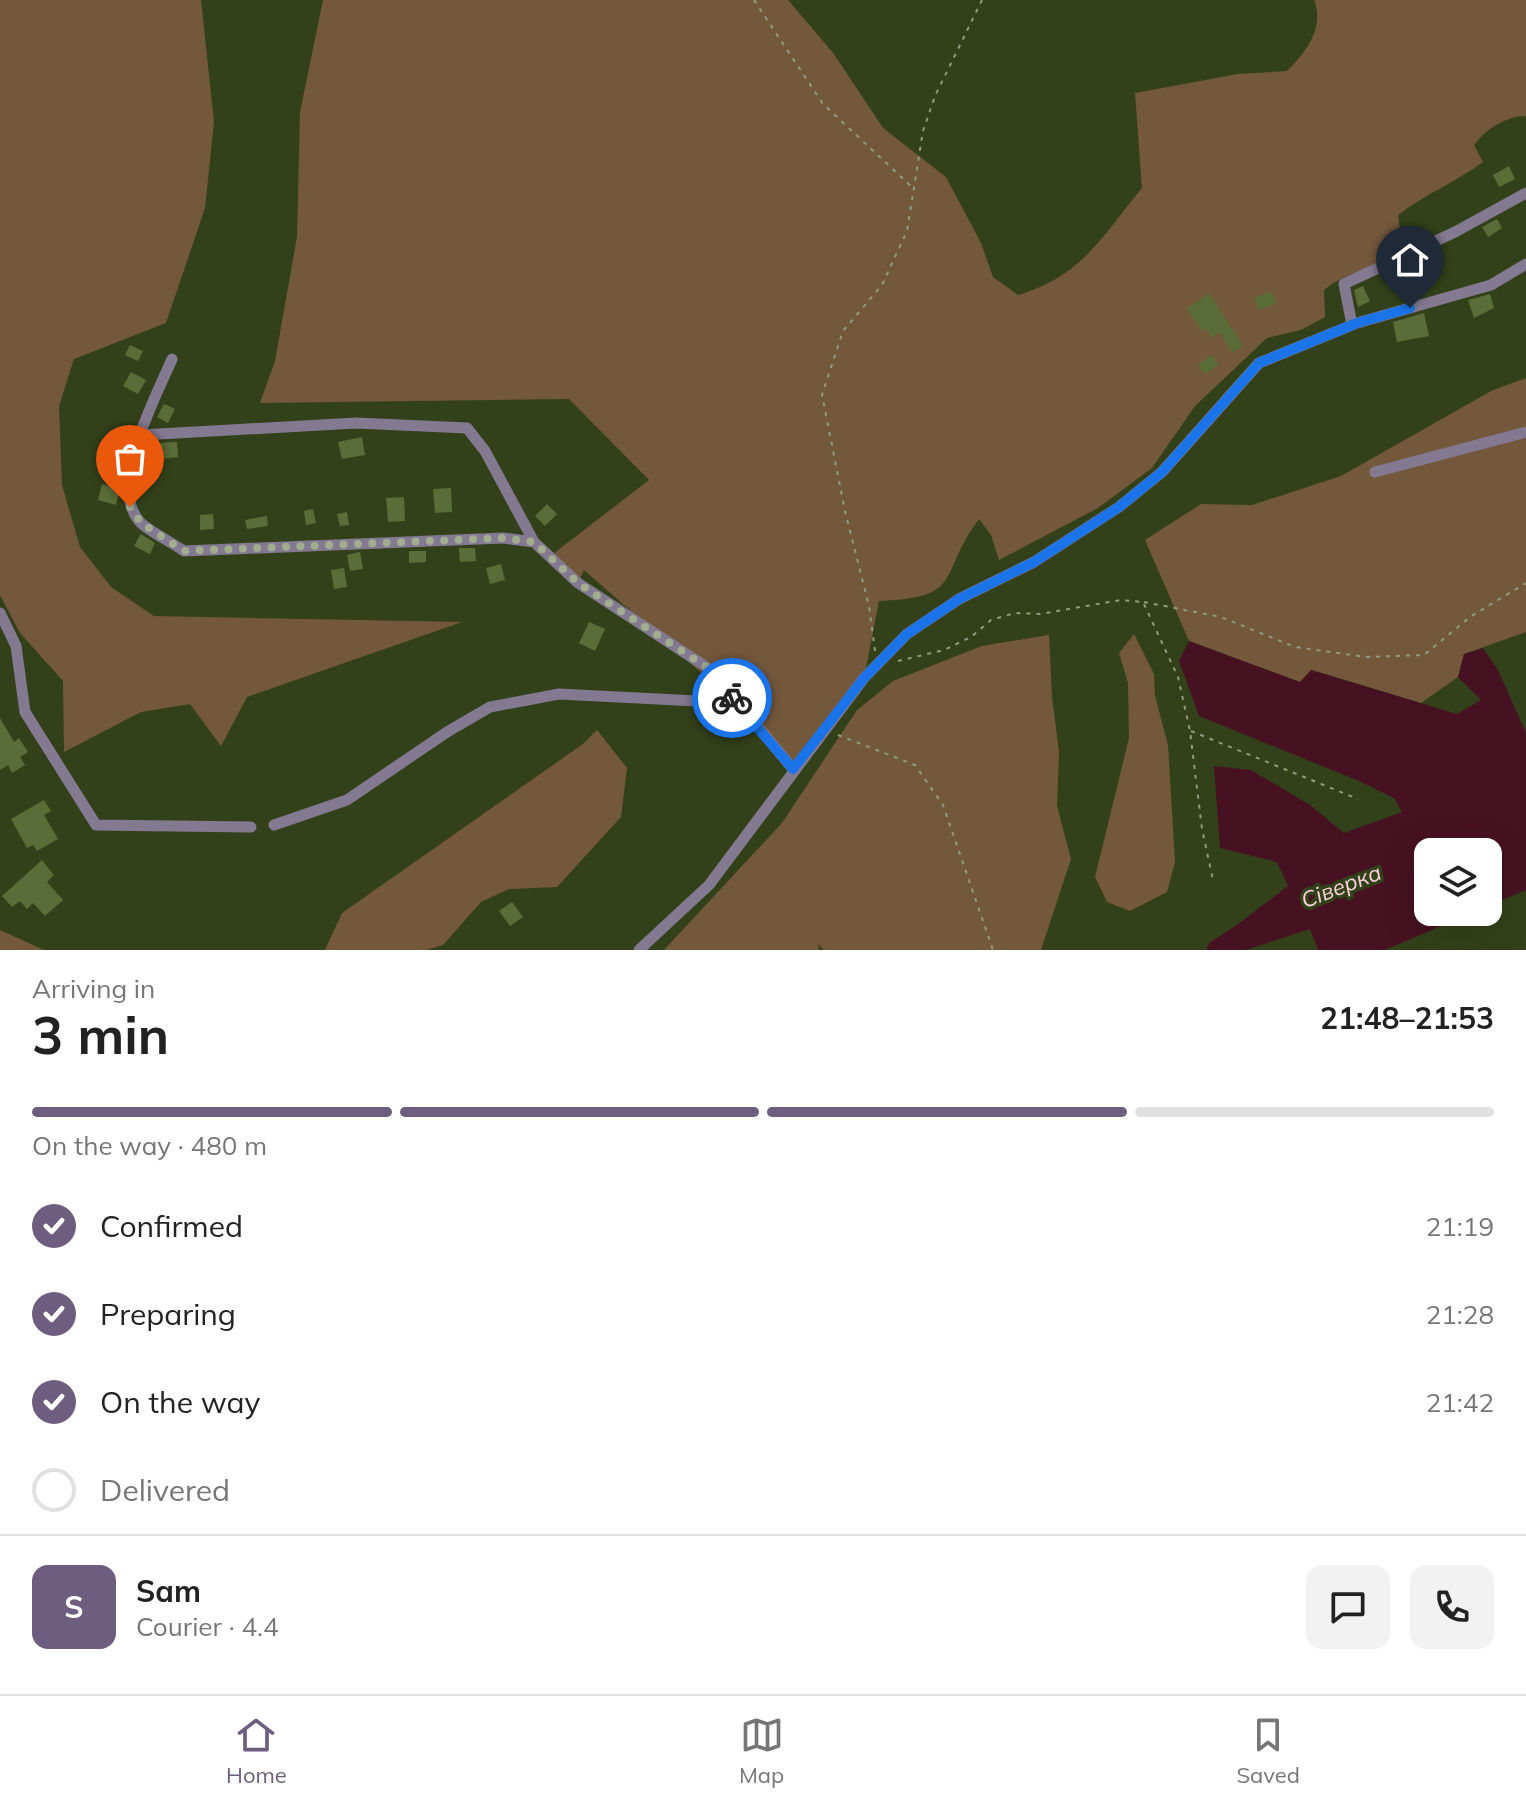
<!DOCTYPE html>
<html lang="en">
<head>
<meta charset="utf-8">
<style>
  body { margin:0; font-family:Mulish,sans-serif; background:#f2f2f2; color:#222; height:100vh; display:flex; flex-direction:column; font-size:30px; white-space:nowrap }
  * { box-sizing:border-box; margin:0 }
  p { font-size:26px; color:#767676 }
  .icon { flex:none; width:44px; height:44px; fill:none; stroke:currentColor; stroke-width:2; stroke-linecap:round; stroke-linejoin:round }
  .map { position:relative; height:950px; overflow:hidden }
  .sheet { display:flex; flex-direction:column; background:#fff; flex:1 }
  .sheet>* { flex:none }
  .tools { position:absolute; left:1414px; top:838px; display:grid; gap:16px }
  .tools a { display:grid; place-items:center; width:88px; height:88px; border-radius:16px; background:#fff; box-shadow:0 8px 32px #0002; font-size:40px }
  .pin { position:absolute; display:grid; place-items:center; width:68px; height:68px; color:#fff; margin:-82px -34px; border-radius:50% 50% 50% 0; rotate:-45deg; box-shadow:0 0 8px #0007 }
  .pin .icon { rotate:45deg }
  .courier { position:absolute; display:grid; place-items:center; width:80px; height:80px; margin:-40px; border:6px solid #1a73e8; border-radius:50%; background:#fff; color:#222; box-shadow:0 2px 10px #0007 }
  .head em { font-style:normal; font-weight:700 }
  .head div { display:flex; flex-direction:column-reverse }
  .head { display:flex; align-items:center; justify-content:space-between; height:136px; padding:0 32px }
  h1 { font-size:52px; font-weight:700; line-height:60px }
  .bar { display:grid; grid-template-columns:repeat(4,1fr); gap:12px 8px; align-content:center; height:96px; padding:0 32px }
  .bar i { height:10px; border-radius:6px; background:#e0e0e0 }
  .bar .active { background:#6d5d7e }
  .bar p { grid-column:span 4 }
  .line { display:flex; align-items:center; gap:20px; padding:0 32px; border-top:2px solid #e0e0e0 }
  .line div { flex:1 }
  .round { display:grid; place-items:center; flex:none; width:84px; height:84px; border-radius:16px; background:#f2f2f2 }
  ol { padding:0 32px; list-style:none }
  li { display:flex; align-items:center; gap:24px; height:88px }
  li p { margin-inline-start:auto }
  li .icon { padding:8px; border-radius:50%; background:#6d5d7e; color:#fff; stroke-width:4 }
  li:last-child { color:#767676 }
  li i { width:44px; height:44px; border:4px solid #e0e0e0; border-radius:50% }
  .tabs { display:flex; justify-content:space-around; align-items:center; height:112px; border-top:2px solid #e0e0e0; background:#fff; font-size:22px; color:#767676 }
  .tabs a { display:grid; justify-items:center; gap:4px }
  .tabs .active { color:#6d5d7e }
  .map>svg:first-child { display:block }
  .green { fill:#74583c }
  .water { fill:#461222 }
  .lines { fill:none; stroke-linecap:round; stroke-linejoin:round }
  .river { stroke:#461222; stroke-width:22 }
  .building { fill:#5a6d38 }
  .path { stroke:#909c7e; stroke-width:2; stroke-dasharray:4 6; stroke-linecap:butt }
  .minor { stroke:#837990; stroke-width:11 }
  .done { stroke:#a2ad90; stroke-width:8; stroke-dasharray:0 14.4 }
  .route { stroke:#1a73e8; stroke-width:10 }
  .labels { text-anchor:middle; stroke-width:7; stroke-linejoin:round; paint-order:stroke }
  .water-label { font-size:22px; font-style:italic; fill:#f9d2d9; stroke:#33411a }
</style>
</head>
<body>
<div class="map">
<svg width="1526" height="950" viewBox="0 0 1526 950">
  <rect width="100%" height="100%" fill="#33411a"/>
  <path class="green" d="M0,0H201L214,122L205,208L166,323L74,359L59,406L62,485L80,547L111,587L154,616L462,622L247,697L221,746L190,704L141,712L64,752L63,681L20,633L0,595Z
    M323,0H788L834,54L883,128L946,177L981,243L993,277L1018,295C1084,275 1101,237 1142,188L1135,93L1238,74L1287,71C1306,53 1325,27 1314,0H1526V116C1506,116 1486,129 1474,145L1483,162C1456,182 1425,194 1398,215L1401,239C1377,275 1352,267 1324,290L1325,317L1301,330L1267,338L1195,406L1152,468L1098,508L999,560L991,535L979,519C936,577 966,597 879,601L864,678L793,769L736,703L584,570L578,583L549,557L649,480L569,399L260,403L275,361L297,237L300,112Z
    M1526,378V632L1464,654L1458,677L1421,703L1312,670L1300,682L1189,641L1145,540L1201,504L1252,505L1341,476L1493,390Z
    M1134,634L1154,674L1155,696L1168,745L1175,862L1167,892L1130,911L1107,902L1095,877L1129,738L1128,683L1119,653Z
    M1049,635L1052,697L1059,752L1057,806L1071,859L1041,950H824L818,944L819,950H664L782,823L857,710L893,681L982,646Z
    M597,730L627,768L621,817L557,887L509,889L481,902L443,945L426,950H325L342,913L583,744Z
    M0,930L44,950H0Z"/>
  <path class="water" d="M1189,641L1300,682L1311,670L1457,714L1481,700L1458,677L1464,654L1483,648L1498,670L1526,733V890L1488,906V852H1428V912H1474L1385,950H1318L1310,929L1246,950H1234L1226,933L1288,886L1277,862L1220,848L1214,766L1251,770L1310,805L1344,833L1402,812L1394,798L1359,781L1199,716L1179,661Z"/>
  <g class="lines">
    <path class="river" d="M1218,950L1255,927"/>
  </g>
  <path class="building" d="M1509,166L1515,179L1499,187L1493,175Z
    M1497,219L1502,228L1488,237L1482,227Z
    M1434,265L1439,277L1426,282L1421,270Z
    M1363,286L1370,301L1358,307L1354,290Z
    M1271,291L1276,303L1259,310L1254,299Z
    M1209,293L1243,346L1232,353L1220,332L1212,337L1206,329L1202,331L1187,309Z
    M1490,294L1494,308L1474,318L1468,300Z
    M1424,313L1429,336L1397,342L1393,322Z
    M130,345L143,351L138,361L125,355Z
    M1212,355L1219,365L1205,374L1198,365Z
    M131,372L146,380L138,394L123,386Z
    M164,404L175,409L168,423L157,417Z
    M362,437L365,455L342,459L338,442Z
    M177,442L178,457L162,459L156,443Z
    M105,458L117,462L112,478L100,474Z
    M102,484L120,489L116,505L98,500Z
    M451,488L452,512L435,513L433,489Z
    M404,497L405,521L388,522L386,498Z
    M547,504L557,514L545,526L535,516Z
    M313,509L316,523L306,525L304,511Z
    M347,512L349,525L340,526L337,514Z
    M213,514L214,529L200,530V515Z
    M267,516L268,526L247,529L245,520Z
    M141,534L155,543L150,554L134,546Z
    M459,548H475L476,561L460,562Z
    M409,551H426V562L409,563Z
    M360,552L363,569L350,571L347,555Z
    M501,564L505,580L490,584L486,568Z
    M344,568L347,587L334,589L331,570Z
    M589,622L605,629L595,651L579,643Z
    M0,718L14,742L19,738L28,752L20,757L25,765L12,773L8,765L0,770Z
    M44,800L51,811L44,815L58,839L37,851L33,845L27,848L11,819Z
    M42,860L54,875L47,882L63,900L45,916L33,903L27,909L20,901L12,907L2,896Z
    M512,902L523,917L510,926L499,911Z"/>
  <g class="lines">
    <path class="path" d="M754,0L823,104L912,187
      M1144,602L1221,617L1295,647L1366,657L1424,655L1470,617L1526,583
      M875,651L869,606L845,511L822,395L843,331L882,285L907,231L923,131L935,96L982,0
      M898,661L944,650L971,637L991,620L1015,613L1040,614L1121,600L1143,602L1178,677L1190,731L1202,829L1213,880
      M1191,731L1358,799
      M838,735L915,765L943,805L993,950"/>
    <path class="minor" d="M1352,325L1344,284L1455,232L1526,193
      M172,359C156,397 105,490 142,524C154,534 171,542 184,551L503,538L534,542L578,583L711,670L793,769
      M141,435L356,423L467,428L485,451L534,542
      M1375,472L1526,432
      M0,613L16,646L25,712L96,825L251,827
      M274,825L347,800L447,732L490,707L559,694L736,703
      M639,950L709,885L864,678L907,634L959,599L1034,562L1119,507L1162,472L1259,363L1357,323L1491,285L1526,264"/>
  </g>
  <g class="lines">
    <path class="done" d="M130,507L141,523L184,551L503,538L534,542L578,583L711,670L732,698"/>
    <path class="route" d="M732,698L793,769L864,678L907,634L959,599L1034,562L1119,507L1162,472L1259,363L1357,323L1410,308"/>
  </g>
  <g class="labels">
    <g class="water-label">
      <text transform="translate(1341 886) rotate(-21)" y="8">Сіверка</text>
    </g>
  </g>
</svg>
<div class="tools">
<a><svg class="icon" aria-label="layers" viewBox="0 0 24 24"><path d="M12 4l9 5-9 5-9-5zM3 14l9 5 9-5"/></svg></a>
</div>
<div class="pin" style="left:130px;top:507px;background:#ea580c"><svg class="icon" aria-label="bag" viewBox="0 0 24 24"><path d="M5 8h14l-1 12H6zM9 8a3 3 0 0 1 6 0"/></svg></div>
<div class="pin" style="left:1410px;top:308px;background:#1f2937"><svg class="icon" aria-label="home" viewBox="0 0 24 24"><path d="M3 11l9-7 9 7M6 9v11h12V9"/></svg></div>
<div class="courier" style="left:732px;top:698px"><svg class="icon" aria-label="bike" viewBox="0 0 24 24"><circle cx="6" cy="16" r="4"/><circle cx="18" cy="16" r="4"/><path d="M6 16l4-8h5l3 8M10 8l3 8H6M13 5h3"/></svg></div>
</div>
<section class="sheet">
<div class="head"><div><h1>3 min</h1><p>Arriving in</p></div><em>21:48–21:53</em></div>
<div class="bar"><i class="active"></i><i class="active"></i><i class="active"></i><i></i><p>On the way · 480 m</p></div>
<ol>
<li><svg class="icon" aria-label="check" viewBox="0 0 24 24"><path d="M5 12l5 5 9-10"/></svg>Confirmed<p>21:19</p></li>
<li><svg class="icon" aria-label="check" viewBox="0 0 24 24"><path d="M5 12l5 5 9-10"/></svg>Preparing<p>21:28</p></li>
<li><svg class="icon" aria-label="check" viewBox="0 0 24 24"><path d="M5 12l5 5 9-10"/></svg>On the way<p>21:42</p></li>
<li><i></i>Delivered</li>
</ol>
<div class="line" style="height:144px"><b class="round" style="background:#6d5d7e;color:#fff">S</b><div><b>Sam</b><p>Courier · 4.4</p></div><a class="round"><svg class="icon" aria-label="chat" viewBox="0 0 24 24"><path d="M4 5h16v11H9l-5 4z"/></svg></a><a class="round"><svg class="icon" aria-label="phone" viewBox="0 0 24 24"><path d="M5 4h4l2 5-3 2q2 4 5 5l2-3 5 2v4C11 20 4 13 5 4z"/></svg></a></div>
</section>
<nav class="tabs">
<a class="active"><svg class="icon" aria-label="home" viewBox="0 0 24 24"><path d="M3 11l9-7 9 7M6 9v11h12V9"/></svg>Home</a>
<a><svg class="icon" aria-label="map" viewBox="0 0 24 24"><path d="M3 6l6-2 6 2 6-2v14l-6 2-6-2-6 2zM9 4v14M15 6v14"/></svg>Map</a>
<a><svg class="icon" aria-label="saved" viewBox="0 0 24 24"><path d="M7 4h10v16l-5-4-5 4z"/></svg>Saved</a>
</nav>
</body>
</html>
